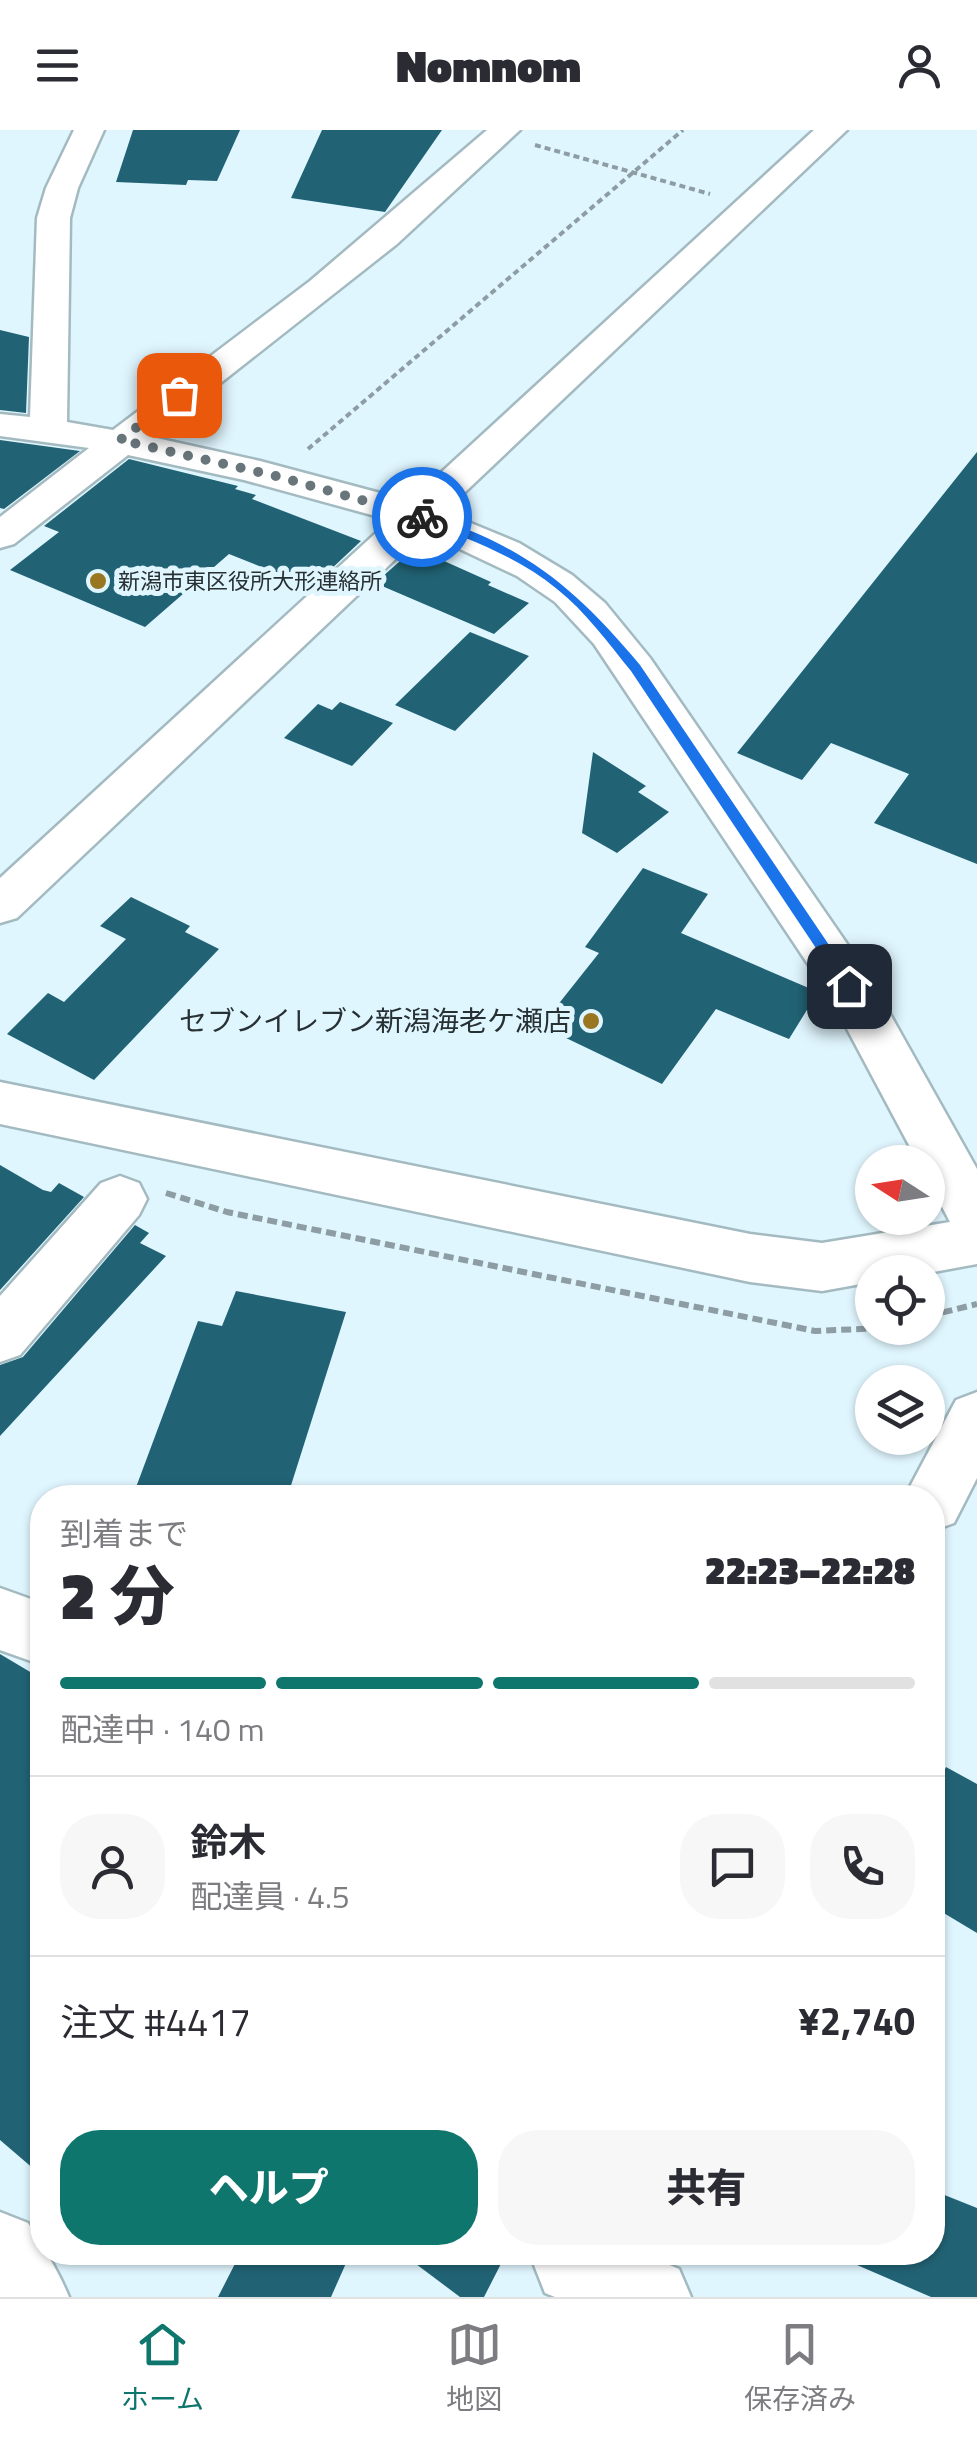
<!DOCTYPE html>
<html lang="ja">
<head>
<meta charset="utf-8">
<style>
  body { margin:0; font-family:"Titillium Web","Noto Sans JP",sans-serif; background:#f7f7f7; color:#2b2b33; height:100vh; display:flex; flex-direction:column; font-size:38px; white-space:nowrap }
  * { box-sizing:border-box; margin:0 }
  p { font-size:32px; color:#7c7c81 }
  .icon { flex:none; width:55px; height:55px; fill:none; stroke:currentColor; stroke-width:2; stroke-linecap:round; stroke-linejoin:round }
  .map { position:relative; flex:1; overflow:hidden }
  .drawer { position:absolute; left:30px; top:1355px; width:915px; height:780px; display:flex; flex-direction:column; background:#fff; border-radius:40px; box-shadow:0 2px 8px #0004 }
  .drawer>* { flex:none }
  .needle { width:65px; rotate:282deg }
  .buttons { position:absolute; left:855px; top:1015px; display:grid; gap:20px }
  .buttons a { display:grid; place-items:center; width:90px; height:90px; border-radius:50%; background:#fff; box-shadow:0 2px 8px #0004; font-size:50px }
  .pin { position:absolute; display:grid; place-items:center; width:85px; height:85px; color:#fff; margin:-42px; border-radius:20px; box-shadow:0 5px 15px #0006 }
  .courier { position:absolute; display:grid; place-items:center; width:100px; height:100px; margin:-50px; border:8px solid #1a73e8; border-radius:50%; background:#fff; color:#222; box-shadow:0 2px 12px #0007 }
  .overview em { font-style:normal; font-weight:800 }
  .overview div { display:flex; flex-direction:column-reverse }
  .overview { display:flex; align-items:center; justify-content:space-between; height:170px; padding:0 30px }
  h1 { font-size:65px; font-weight:800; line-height:75px }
  .bar { display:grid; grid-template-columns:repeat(4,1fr); gap:15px 10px; align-content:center; height:120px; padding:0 30px }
  .bar i { height:12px; border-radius:8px; background:#e1e1e2 }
  .bar .active { background:#0f766e }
  .bar p { grid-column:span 4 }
  .line { display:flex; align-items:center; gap:25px; padding:0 30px; border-top:2px solid #e1e1e2 }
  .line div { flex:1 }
  .round { display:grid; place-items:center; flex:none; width:105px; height:105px; border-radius:40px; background:#f7f7f7 }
  .button { display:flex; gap:20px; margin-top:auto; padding:20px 30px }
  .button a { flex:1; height:115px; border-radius:40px; background:#0f766e; color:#fff; font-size:40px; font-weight:800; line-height:115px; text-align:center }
  .button a+a { background:#f7f7f7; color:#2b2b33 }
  header { display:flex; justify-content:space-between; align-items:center; height:130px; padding:0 30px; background:#fff; font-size:45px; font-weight:800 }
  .tab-bar { display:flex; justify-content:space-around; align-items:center; height:140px; border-top:2px solid #e1e1e2; background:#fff; font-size:28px; color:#7c7c81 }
  .tab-bar a { display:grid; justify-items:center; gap:5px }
  .tab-bar .active { color:#0f766e }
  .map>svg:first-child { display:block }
  .building { fill:#216375 }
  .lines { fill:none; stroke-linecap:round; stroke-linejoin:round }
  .minor-casing { stroke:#a4bac1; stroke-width:5 }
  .path-far1 { stroke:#8d9da3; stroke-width:4; stroke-dasharray:6 4; stroke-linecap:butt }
  .path { stroke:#8d9da3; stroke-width:6; stroke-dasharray:10 5; stroke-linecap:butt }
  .minor { fill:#fff; fill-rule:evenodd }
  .route { fill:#1a73e8 }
  .done { stroke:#68757a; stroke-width:10; stroke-dasharray:0 18 }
  .poi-dot { fill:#997620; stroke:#e0f6fe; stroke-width:4 }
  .labels { text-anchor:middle; stroke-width:10; stroke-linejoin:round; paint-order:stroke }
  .far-poi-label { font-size:22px; fill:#273033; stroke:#e0f6fe; text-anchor:start }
  .poi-label { font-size:28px; fill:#273033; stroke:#e0f6fe; text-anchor:end }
</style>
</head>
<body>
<header><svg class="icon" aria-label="menu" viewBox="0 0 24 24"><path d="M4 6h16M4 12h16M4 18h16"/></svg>Nomnom<svg class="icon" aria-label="person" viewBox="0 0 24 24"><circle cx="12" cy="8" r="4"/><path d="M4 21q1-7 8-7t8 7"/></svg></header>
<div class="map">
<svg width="977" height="2167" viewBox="0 0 977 2167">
  <rect width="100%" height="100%" fill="#e0f6fe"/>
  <path class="building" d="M133,0H240L217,51L188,50L186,55L116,52Z
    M322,0H442L385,82L291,68Z
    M0,200L29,207L26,283L0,280Z
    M0,310L80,321L4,379L0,378Z
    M977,322V734L874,693L909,644L831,613L802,650L737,623Z
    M129,329L238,356L235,359L256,365L252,369L361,411L312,457L229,424L145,497L10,440L59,402L44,396Z
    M415,418L491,452L488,455L529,473L494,504L375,453Z
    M470,502L529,526L455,601L395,575Z
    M340,572L393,593L352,636L284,608L318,574L332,580Z
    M593,622L646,656L638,662L669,682L617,723L582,703Z
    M643,738L708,764L681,803L818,862L789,909L716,879L662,954L541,896L599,823L585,817Z
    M131,767L190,796L185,802L219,819L94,950L7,904L48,863L64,872L126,809L100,796Z
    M0,1035L43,1060L51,1062L59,1053L84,1067L0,1160Z
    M135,1095L149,1103L140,1113L166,1126L0,1306V1235L23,1227Z
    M236,1161L346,1182L287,1368H169L135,1360L198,1191L222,1196Z
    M0,1524L42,1549V2046L0,2010Z
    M946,1637L977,1654V1803L932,1776V1668Z
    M932,2060L977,2078V2167H931L827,2122H932Z
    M241,2122H351L331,2167H218Z
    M400,2122H507L484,2167H460Z"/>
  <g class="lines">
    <g class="minor-casing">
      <path id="minor" d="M74,0H104L78,58L70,88L67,292L113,300L310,151L487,0H520L397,114L152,307L260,331L410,371L814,0H847L444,382L519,413L572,445L605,473L650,528L867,843L977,1039V1134L928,1143L872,1142V1152L822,1161L750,1152L0,994V952L750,1104L822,1113L950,1092L928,1050V1032H918L830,867L594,514L555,472L517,446L424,402L17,788L0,793V748L390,390L244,350L128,325L14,414L0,418V387L89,318L0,306V284L30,287L37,88L46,58Z
        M120,1046L139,1053L147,1069L139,1085L20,1225L0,1232V1166L101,1053Z
        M977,1262V1348L954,1393L932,1401V1368H904L956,1270Z
        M0,1458L42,1473V1535L0,1520Z
        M0,2082L28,2093C44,2119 57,2138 69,2167H0Z
        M539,2122H639L679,2139L691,2167H555L545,2163L534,2135Z"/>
    </g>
    <path class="path-far1" d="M535,15L710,64
      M308,319L683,0"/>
    <path class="path" d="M166,1063L227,1082L815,1201L884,1198
      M928,1186L977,1174"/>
    <use href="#minor" class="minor"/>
  </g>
  <path class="route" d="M422,383C523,415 573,455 640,535L854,852V860H844L631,541C608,513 586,482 557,459C517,426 466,408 418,389Z"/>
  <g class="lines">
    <path class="done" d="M179,265L120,310L276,346L422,387"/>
  </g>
  <g class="poi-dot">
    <circle cx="98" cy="451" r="10"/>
    <circle cx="591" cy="891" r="10"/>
  </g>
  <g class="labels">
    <g class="far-poi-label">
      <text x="118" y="459">新潟市東区役所大形連絡所</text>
    </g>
    <g class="poi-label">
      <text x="571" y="901">セブンイレブン新潟海老ケ瀬店</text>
    </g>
  </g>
</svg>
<div class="buttons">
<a><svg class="needle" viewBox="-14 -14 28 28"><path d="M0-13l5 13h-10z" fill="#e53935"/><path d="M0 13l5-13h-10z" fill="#7c7c81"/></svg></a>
<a><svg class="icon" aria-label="locate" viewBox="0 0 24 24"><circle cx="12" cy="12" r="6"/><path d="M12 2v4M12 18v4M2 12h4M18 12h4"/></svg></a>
<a><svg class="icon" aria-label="layers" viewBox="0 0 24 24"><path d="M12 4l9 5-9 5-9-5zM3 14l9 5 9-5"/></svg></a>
</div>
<div class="pin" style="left:179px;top:265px;background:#ea580c"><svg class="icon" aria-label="bag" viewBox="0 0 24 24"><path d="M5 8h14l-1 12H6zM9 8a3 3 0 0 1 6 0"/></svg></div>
<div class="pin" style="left:849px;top:856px;background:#1f2937"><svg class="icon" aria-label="home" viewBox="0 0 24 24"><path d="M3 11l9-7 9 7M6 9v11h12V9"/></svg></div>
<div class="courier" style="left:422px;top:387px"><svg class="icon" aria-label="bike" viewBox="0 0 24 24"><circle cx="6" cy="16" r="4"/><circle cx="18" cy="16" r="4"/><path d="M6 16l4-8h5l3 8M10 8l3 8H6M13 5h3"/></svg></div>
<section class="drawer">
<div class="overview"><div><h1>2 分</h1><p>到着まで</p></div><em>22:23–22:28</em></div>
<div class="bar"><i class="active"></i><i class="active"></i><i class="active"></i><i></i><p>配達中 · 140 m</p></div>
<div class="line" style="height:180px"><a class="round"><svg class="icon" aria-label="person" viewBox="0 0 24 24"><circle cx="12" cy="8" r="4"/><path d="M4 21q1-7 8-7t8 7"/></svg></a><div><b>鈴木</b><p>配達員 · 4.5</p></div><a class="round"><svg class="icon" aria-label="chat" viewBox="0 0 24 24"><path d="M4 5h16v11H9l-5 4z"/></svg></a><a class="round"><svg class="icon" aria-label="phone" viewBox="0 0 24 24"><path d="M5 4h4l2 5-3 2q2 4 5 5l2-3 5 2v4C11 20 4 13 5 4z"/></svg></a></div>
<div class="line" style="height:130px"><div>注文 #4417</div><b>¥2,740</b></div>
<div class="button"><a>ヘルプ</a><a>共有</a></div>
</section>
</div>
<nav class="tab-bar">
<a class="active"><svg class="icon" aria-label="home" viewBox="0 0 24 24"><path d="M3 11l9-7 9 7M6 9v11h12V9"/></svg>ホーム</a>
<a><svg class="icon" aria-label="map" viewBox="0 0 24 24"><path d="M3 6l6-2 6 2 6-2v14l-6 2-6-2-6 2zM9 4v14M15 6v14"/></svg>地図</a>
<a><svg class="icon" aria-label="saved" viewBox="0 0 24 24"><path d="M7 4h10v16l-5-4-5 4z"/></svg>保存済み</a>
</nav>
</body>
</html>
